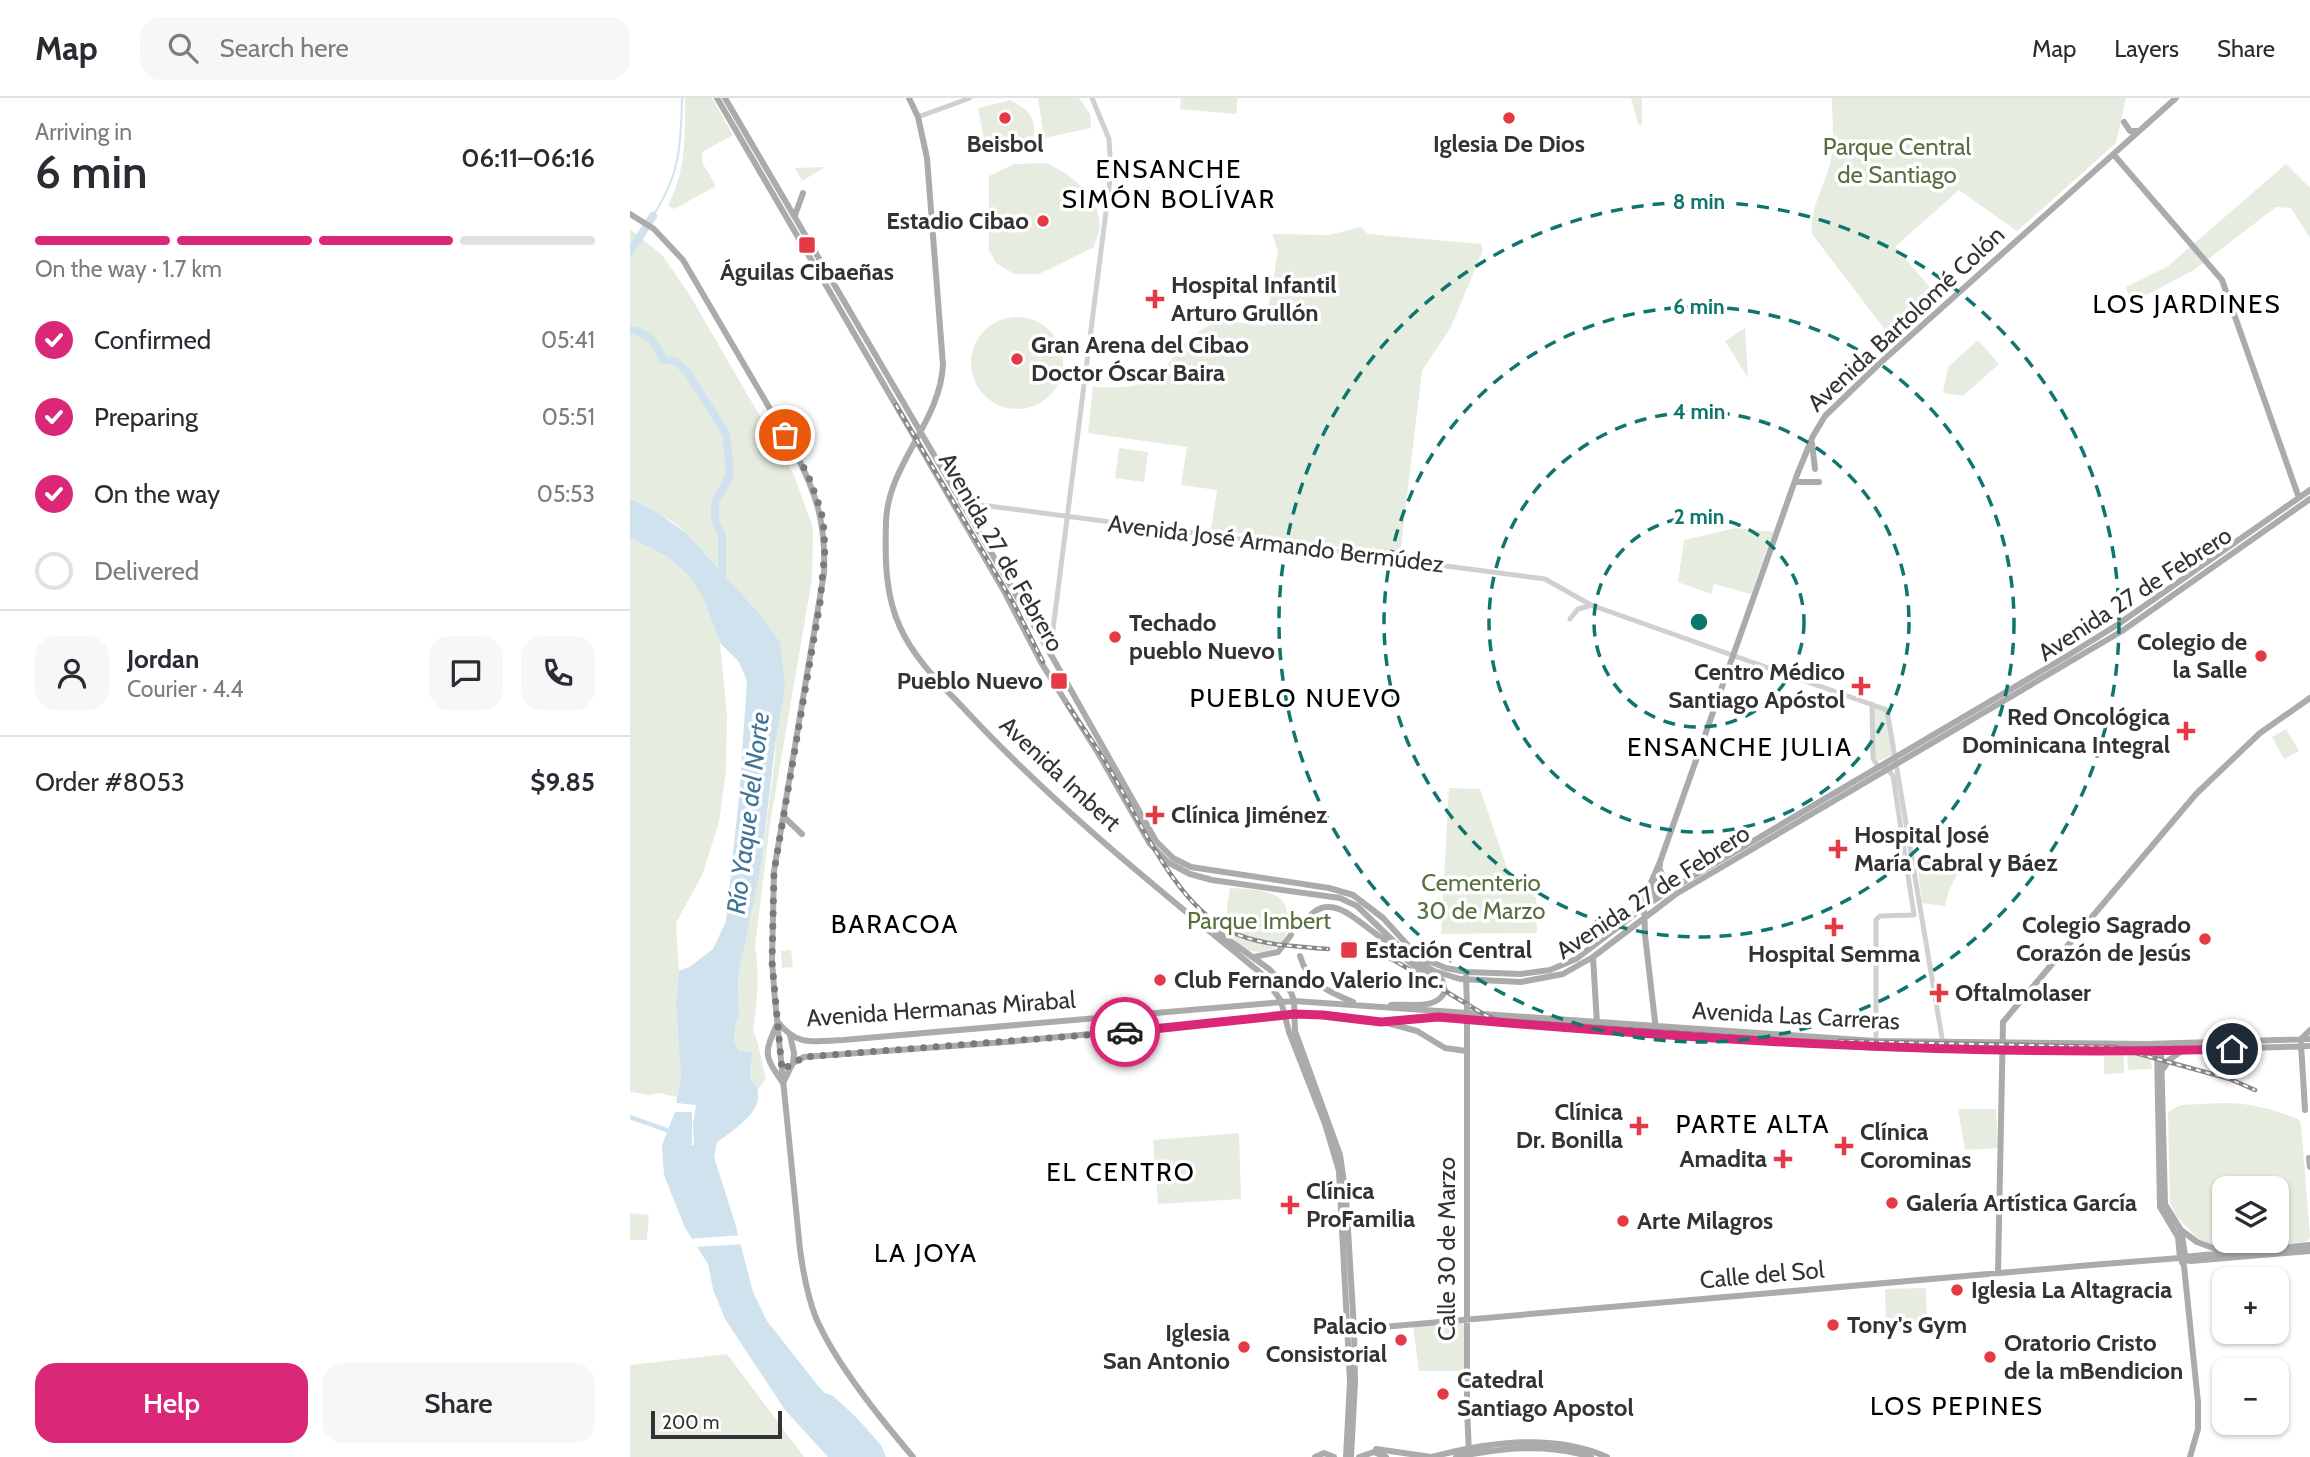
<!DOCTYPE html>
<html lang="en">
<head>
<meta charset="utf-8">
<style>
  body { margin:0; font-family:Cabin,sans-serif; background:#f7f7f7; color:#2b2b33; height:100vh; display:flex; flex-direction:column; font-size:26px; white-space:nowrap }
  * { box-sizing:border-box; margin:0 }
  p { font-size:23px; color:#7c7c81 }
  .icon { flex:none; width:38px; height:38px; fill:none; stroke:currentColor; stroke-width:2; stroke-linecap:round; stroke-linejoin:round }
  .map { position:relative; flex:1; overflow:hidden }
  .drawer { display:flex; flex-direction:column; background:#fff; width:630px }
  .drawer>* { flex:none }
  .tools { position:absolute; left:1582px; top:1078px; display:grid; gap:14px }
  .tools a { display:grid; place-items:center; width:77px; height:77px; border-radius:14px; background:#fff; box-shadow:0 2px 5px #0004; font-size:35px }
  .scale { position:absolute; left:21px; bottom:18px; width:131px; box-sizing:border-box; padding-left:7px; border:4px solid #333; border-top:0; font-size:19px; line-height:24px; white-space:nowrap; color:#333; -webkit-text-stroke:5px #fff; paint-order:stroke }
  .pin { position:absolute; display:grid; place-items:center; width:60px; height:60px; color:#fff; margin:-30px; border:4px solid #fff; border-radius:50%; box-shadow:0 2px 7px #0007 }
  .courier { position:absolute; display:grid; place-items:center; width:70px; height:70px; margin:-35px; border:5px solid #db2777; border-radius:50%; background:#fff; color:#222; box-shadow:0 2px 9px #0007 }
  .headline em { font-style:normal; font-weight:600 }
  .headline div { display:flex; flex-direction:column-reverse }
  .headline { display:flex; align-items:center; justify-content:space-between; height:119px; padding:0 35px }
  h1 { font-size:46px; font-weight:600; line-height:52px }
  .bar { display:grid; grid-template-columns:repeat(4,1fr); gap:10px 7px; align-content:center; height:84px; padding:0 35px }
  .bar i { height:9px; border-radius:5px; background:#e1e1e2 }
  .bar .active { background:#db2777 }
  .bar p { grid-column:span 4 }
  .line { display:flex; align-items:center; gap:18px; padding:0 35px; border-top:2px solid #e1e1e2 }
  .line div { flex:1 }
  .round { display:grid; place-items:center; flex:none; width:74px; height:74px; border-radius:21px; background:#f7f7f7 }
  ol { padding:0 35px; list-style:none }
  li { display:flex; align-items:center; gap:21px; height:77px }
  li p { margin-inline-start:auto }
  li .icon { padding:7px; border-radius:50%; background:#db2777; color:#fff; stroke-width:4 }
  li:last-child { color:#7c7c81 }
  li i { width:38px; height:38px; border:4px solid #e1e1e2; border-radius:50% }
  .cta { display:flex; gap:14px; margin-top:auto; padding:14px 35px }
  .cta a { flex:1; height:80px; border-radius:21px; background:#db2777; color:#fff; font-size:28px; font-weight:600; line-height:80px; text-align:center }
  .cta a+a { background:#f7f7f7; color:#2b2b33 }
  header { display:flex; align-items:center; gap:42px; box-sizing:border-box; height:98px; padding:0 35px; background:#fff; border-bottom:2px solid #e1e1e2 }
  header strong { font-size:33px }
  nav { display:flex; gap:38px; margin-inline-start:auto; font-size:24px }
  .search { width:490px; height:63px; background:#f7f7f7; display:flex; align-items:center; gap:18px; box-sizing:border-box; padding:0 24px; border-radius:21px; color:#7c7c81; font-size:26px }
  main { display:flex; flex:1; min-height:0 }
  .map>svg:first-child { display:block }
  .green { fill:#e6ecdf; fill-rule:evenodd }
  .water { fill:#cfe2ee }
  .pier { fill:#fff }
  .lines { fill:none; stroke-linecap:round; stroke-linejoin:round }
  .stream { stroke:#cfe2ee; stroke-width:2 }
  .canal { stroke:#cfe2ee; stroke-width:4.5 }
  .river { stroke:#cfe2ee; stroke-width:8 }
  .minor { stroke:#d0d0d0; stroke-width:5 }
  .major { stroke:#ababab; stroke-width:6 }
  .rail-casing { stroke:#888; stroke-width:4.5 }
  .rail { stroke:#fff; stroke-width:2; stroke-dasharray:5; stroke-linecap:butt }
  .major-bridge { stroke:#ababab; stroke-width:6 }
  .done { stroke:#7a7a7a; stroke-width:7; stroke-dasharray:0 12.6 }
  .route { stroke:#db2777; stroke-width:9 }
  .ring { fill:none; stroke:#0f766e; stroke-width:3.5; stroke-dasharray:12 9 }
  .poi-dot { fill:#e63946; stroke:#fff; stroke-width:2.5 }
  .labels { text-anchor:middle; stroke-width:7; stroke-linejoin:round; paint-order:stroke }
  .poi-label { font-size:24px; font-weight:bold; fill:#333; stroke:#fff; text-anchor:start }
  .park-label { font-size:24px; fill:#56703f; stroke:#fff }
  .street-label { font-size:24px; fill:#333; stroke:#fff }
  .neighbourhood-label { font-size:26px; letter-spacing:2px; fill:#000; stroke:#fff }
  .water-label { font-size:26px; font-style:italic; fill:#3f7597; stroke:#fff }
  .centre { fill:#0f766e; stroke:#fff; stroke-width:3.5 }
  .ring-label { font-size:21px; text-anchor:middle; font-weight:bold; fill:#0f766e; stroke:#fff; stroke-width:7; stroke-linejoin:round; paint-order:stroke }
</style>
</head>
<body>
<header>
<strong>Map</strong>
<div class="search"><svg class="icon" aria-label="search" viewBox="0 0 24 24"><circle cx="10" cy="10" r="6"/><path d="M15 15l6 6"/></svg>Search here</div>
<nav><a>Map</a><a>Layers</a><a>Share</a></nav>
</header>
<main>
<section class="drawer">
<div class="headline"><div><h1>6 min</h1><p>Arriving in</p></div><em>06:11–06:16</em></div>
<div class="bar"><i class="active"></i><i class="active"></i><i class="active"></i><i></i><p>On the way · 1.7 km</p></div>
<ol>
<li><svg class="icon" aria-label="check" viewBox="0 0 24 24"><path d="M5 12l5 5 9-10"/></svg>Confirmed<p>05:41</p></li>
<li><svg class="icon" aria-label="check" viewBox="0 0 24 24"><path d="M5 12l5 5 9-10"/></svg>Preparing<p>05:51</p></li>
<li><svg class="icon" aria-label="check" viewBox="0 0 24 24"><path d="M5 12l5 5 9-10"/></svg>On the way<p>05:53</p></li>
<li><i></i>Delivered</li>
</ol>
<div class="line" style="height:126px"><a class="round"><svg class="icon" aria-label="person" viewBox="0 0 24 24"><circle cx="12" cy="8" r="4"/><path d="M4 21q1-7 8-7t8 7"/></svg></a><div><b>Jordan</b><p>Courier · 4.4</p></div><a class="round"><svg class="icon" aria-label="chat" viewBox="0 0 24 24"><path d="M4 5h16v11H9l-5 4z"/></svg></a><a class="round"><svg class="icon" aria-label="phone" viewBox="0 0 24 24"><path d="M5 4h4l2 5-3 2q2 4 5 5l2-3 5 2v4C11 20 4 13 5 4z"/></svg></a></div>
<div class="line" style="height:91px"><div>Order #8053</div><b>$9.85</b></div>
<div class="cta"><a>Help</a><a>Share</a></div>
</section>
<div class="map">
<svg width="1680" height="1359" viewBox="0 0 1680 1359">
  <rect width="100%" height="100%" fill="#fff"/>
  <path class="green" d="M55,0H82L103,37L72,54L73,66L86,88L44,111L38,108C56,72 55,40 55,0Z
    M408,0H449L460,16L461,30L414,40Z
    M551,0H608L606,16L550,11Z
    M1001,0H1012V27L1008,26Z
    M1202,0H1496L1486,45L1387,133L1329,92L1265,149L1311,202L1270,238L1259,237L1182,136C1179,113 1194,88 1200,66C1205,45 1202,22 1202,0Z
    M380,2C403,14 406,21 403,47L356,52L348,10Z
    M415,65C440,74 475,103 469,133C468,138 465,144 464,149L409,176H384L366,165L359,152V78L384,66Z
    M1656,66L1680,90V140L1661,110L1646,109L1564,172L1501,205L1496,189L1537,169Z
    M195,69L172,83L165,70Z
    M731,129L738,136L851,146L853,152L821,229L792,273L770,457L581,431L587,392L551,387L557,349L458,335L463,289C479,289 497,291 512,285C543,273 553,233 587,225C601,222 621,227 635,228L648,153L642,136L699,137Z
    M0,131L32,157L59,196L164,377L183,430L182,481L140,726L125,848C130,877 127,904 123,933C130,945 131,966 136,980L127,993L128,988L120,981L121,964L109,953L104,943L105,930L109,916L108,878L134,744L145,661L150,544L127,513L57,436L43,424L8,403L0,401Z
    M341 265a46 46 0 1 1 92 0a46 46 0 1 1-92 0Z
    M1115,230L1118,280L1095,243Z
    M1348,242L1369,266L1333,298L1313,295L1318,269Z
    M489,350L518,354L514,384L485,380Z
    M1106,430L1143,434L1121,496L1084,486L1081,496L1048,484L1054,442Z
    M0,440L38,459L58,477L73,499L90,545L97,617L96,672L89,724L73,775L46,825L49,873L46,905L51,980L47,999L29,995L19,997L0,994Z
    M1243,609L1255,613L1262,657L1249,663L1245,658Z
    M1656,631L1669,653L1654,661L1642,639Z
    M819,690L850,691L877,770L906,800L907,835L811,836Z
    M1286,757L1335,759L1318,795L1315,808L1292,805Z
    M600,790C614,791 636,791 648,799C654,803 657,810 658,817C665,860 609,868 598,828C595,815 598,802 600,790Z
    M161,852L163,869L152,870L151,853Z
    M1497,956H1520L1522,971L1498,972Z
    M1494,957V975L1474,976V958Z
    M1593,1005C1620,1005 1643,1011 1668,1021L1671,1026L1680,1139L1676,1144L1593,1150L1579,1146L1567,1140L1547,1119L1540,1105L1538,1014L1551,1007ZM1594,1090H1647V1143H1594Z
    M1328,1011H1366L1368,1050L1335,1052Z
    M609,1035L611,1101L528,1106L523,1042Z
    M0,1115L19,1117L17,1142H0Z
    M1296,1190L1297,1232L1256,1233L1255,1191Z
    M831,1223L834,1226L835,1273H789L783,1228Z
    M97,1256L174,1359H0V1267Z"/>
  <path class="water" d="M0,401L7,403L31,417L57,436L127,513L150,544L155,590L146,640L131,767L108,878L109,916L105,930L104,943L109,953L121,954L123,958L121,964L120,981L128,989C127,994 129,1000 127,1005C124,1018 98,1037 87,1044L84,1059L105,1125L123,1194L137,1223L189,1289L195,1295L203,1298L226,1319L251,1347L256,1359H198L155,1312L95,1221L83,1191L78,1166L55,1130L34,1077L32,1047L45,1014H62V1047H64L63,1026L66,1007L46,1005L51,980L46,905L49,873L61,868L83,851L96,823L109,699L117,583L109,564L90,545L73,499L58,477L38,459L0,440Z"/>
  <path class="pier" d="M112,1137L114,1146L99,1147L63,1149L58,1141Z"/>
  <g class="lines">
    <path class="stream" d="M23,118C50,77 51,48 52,0"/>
    <path class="canal" d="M0,1019L42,1034"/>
    <path class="river" d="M0,154L23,118
      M0,232C17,233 28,246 33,262L46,263L58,275L96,336L99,361V379L85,405V422L92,438V487"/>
    <path class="minor" d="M288,19L340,0
      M326,409L333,406L359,408L915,481L961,507L1257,612L1314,952
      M940,521L948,511L959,508
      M420,555L481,74L479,41L462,0
      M1242,606L1243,660L1247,667L1257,670L1263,678L1284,817
      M1246,943V822L1250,818L1284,817"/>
    <path class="major" d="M87,0L374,493L412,566L468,655L520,746L539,765L560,776L582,782L710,800L727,808L778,857L804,873L830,881L891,884L933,876L963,859L1046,796L1492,533L1680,401
      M95,0L420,555L526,743L543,760L561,769L699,790L723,797L753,820L784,854L794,861L816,870L837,874L890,876L920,872L946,861L1014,809L1040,792L1437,558L1487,527L1680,392
      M279,0L288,19L297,60L313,267C310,325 257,367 256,425C255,460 255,497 270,529C285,563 315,590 339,616C429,712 532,794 633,877L651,903L659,934L695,1026L709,1073L720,1284L716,1359
      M1494,24L1500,33H1509
      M1484,57L1592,182L1669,400
      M0,116L24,131L53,162L164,352C187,396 196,426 194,475L144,773L142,864L145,902L170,1151C173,1174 177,1197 186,1220C206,1266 250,1320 283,1359
      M165,117L173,95
      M1182,345L1185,371
      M1165,384H1189
      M154,719L172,736
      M1030,772L1035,784L1049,786
      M1022,803L1030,766
      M672,829C700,778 737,839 768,849
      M583,834L589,835L639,871L661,894L664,903L665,933L710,1057L716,1098L724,1232L725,1284L721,1359
      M670,858C678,886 699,894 723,904
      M624,859L648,854L661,837
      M963,859L967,925
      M836,879L837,908
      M761,907C779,905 807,913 815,893L812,882C797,873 776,869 770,851
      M757,925L787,933L815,950L836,953
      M837,932V1310L839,1356
      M1026,932L1015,837L1014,809L1016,796L1030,764L1167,377L1183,338L1195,318L1249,266L1546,0
      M160,937L164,955L163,965
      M1671,941L1680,932
      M1671,946L1675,1012
      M1527,949L1530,1109L1548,1139L1550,1160L1554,1168L1568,1304V1331L1560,1359
      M1531,951L1535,1106L1551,1132L1556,1163
      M1533,971L1539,962L1550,954
      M153,985C133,956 134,956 148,924C167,949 184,943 213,942L664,903L1246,943L1517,946L1680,941
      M153,985L163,965L174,959L376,944L665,917H693L751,924L808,919L1246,950L1493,954L1680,948
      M1679,1060L1680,1069
      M1551,1132L1567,1144L1591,1153
      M1553,1159L1680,1147
      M1368,1175L1373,924L1566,696L1630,635L1680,600
      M718,1232L1461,1167L1550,1160L1561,1163L1680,1153
      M746,1351L801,1359
      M685,1359L694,1355L704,1359
      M729,1359L744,1354L756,1359
      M802,1359C857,1344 923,1335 977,1359
      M826,1359C871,1350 917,1345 961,1359"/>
    <g class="rail-casing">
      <path id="rail" d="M266,307L384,506L413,564
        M438,607C451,628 467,648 479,670C510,722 544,804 598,832C628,848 665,848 698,851
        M740,856L755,858L767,864L855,917L868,922L1170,943
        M1209,943L1484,949L1600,981L1625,992"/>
    </g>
    <use href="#rail" class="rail"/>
    <path class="major-bridge" d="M837,932V908"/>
  </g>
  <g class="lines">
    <path class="done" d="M155,337L178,377L188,404L193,421L195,451L190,505L144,774L142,864L152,972L174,959L495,934"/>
    <path class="route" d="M495,934L665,916L693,917L751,924L808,919C1072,942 1337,959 1602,951"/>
  </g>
  <g class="ring">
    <circle cx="1069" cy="524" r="105"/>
    <circle cx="1069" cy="524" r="210"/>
    <circle cx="1069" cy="524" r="315"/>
    <circle cx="1069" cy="524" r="420"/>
  </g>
  <g class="poi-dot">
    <circle cx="375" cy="20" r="7"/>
    <circle cx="879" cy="20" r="7"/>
    <circle cx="413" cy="123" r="7"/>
    <rect x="168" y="138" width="18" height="18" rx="3.5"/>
    <path d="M521.5 190.5h7v7h7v7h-7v7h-7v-7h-7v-7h7z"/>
    <circle cx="387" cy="261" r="7"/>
    <circle cx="485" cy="539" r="7"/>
    <circle cx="1631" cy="558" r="7"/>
    <rect x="420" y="574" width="18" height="18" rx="3.5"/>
    <path d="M1227.5 577.5h7v7h7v7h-7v7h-7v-7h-7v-7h7z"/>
    <path d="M1552.5 622.5h7v7h7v7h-7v7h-7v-7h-7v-7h7z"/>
    <path d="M521.5 706.5h7v7h7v7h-7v7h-7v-7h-7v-7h7z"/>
    <path d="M1204.5 740.5h7v7h7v7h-7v7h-7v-7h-7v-7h7z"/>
    <path d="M1200.5 818.5h7v7h7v7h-7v7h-7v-7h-7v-7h7z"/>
    <circle cx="1575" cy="841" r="7"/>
    <rect x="710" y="843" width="18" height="18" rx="3.5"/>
    <circle cx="530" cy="882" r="7"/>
    <path d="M1305.5 884.5h7v7h7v7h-7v7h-7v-7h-7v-7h7z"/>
    <path d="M1005.5 1017.5h7v7h7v7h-7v7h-7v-7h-7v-7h7z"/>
    <path d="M1210.5 1037.5h7v7h7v7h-7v7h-7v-7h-7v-7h7z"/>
    <path d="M1149.5 1050.5h7v7h7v7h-7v7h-7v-7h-7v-7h7z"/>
    <circle cx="1262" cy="1105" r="7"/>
    <path d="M656.5 1096.5h7v7h7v7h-7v7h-7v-7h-7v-7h7z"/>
    <circle cx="993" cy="1123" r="7"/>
    <circle cx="1327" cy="1192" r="7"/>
    <circle cx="1203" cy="1227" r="7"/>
    <circle cx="771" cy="1242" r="7"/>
    <circle cx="614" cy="1249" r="7"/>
    <circle cx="1360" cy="1259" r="7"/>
    <circle cx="813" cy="1296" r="7"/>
  </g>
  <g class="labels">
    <g class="poi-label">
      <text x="375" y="54" text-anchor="middle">Beisbol</text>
      <text x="879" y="54" text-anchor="middle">Iglesia De Dios</text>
      <text x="399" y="131" text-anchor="end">Estadio Cibao</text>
      <text x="177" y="182" text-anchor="middle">Águilas Cibaeñas</text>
      <text x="541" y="195">Hospital Infantil<tspan x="541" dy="28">Arturo Grullón</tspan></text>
      <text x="401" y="255">Gran Arena del Cibao<tspan x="401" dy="28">Doctor Óscar Baira</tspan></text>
      <text x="499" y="533">Techado<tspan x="499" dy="28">pueblo Nuevo</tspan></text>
      <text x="1617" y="552" text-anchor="end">Colegio de<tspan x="1617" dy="28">la Salle</tspan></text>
      <text x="1215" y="582" text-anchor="end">Centro Médico<tspan x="1215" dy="28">Santiago Apóstol</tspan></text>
      <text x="413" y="591" text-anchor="end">Pueblo Nuevo</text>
      <text x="1540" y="627" text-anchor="end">Red Oncológica<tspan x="1540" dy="28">Dominicana Integral</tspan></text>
      <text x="541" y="725">Clínica Jiménez</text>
      <text x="1224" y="745">Hospital José<tspan x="1224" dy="28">María Cabral y Báez</tspan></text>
      <text x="1561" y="835" text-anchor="end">Colegio Sagrado<tspan x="1561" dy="28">Corazón de Jesús</tspan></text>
      <text x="735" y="860">Estación Central</text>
      <text x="1204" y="864" text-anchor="middle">Hospital Semma</text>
      <text x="544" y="890">Club Fernando Valerio Inc.</text>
      <text x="1325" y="903">Oftalmolaser</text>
      <text x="993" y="1022" text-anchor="end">Clínica<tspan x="993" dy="28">Dr. Bonilla</tspan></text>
      <text x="1230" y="1042">Clínica<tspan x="1230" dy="28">Corominas</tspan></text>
      <text x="1137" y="1069" text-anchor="end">Amadita</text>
      <text x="676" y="1101">Clínica<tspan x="676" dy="28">ProFamilia</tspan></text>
      <text x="1276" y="1113">Galería Artística García</text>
      <text x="1007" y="1131">Arte Milagros</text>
      <text x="1341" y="1200">Iglesia La Altagracia</text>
      <text x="1217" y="1235">Tony's Gym</text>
      <text x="757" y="1236" text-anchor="end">Palacio<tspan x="757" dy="28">Consistorial</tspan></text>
      <text x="600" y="1243" text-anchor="end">Iglesia<tspan x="600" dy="28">San Antonio</tspan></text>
      <text x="1374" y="1253">Oratorio Cristo<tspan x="1374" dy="28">de la mBendicion</tspan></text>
      <text x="827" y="1290">Catedral<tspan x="827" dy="28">Santiago Apostol</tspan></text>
    </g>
    <g class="park-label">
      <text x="1267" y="57">Parque Central<tspan x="1267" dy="28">de Santiago</tspan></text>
      <text x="851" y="793">Cementerio<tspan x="851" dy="28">30 de Marzo</tspan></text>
      <text x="629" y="831">Parque Imbert</text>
    </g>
    <g class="street-label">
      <text transform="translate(1276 221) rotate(-43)" y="8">Avenida Bartolomé Colón</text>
      <text transform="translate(646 446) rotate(7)" y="8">Avenida José Armando Bermúdez</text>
      <text transform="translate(371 454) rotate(60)" y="8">Avenida 27 de Febrero</text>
      <text transform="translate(1505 496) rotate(-33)" y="8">Avenida 27 de Febrero</text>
      <text transform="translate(430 676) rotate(43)" y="8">Avenida Imbert</text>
      <text transform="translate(1023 794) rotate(-33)" y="8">Avenida 27 de Febrero</text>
      <text transform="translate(311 911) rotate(-4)" y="8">Avenida Hermanas Mirabal</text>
      <text transform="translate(1166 918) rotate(3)" y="8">Avenida Las Carreras</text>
      <text transform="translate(817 1151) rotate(-90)" y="8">Calle 30 de Marzo</text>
      <text transform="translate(1132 1177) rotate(-5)" y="8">Calle del Sol</text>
    </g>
    <g class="neighbourhood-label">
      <text x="539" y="80">ENSANCHE<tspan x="539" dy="30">SIMÓN BOLÍVAR</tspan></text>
      <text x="1557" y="215">LOS JARDINES</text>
      <text x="666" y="609">PUEBLO NUEVO</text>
      <text x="1110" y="658">ENSANCHE JULIA</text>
      <text x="265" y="835">BARACOA</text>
      <text x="1123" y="1035">PARTE ALTA</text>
      <text x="491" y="1083">EL CENTRO</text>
      <text x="296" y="1164">LA JOYA</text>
      <text x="1327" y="1317">LOS PEPINES</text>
    </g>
    <g class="water-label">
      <text transform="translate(118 715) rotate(-83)" y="9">Río Yaque del Norte</text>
    </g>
  </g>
  <circle cx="1069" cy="524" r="10" class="centre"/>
  <g class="ring-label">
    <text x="1069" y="111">8 min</text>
    <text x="1069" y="216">6 min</text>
    <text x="1069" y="321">4 min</text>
    <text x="1069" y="426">2 min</text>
  </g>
</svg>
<div class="tools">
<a><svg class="icon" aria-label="layers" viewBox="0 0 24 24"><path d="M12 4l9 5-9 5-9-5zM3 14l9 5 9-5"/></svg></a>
<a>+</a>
<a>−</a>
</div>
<div class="scale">200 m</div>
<div class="pin" style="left:155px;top:337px;background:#ea580c"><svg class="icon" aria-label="bag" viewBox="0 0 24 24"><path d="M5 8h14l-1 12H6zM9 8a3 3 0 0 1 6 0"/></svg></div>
<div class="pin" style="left:1602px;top:951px;background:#1f2937"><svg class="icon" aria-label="home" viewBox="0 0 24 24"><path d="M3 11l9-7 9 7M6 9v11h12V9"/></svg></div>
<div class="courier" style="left:495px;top:934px"><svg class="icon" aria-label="car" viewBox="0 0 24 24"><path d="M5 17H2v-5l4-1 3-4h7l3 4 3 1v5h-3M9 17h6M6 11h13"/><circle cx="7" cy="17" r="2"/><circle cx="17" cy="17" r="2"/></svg></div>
</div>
</main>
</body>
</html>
